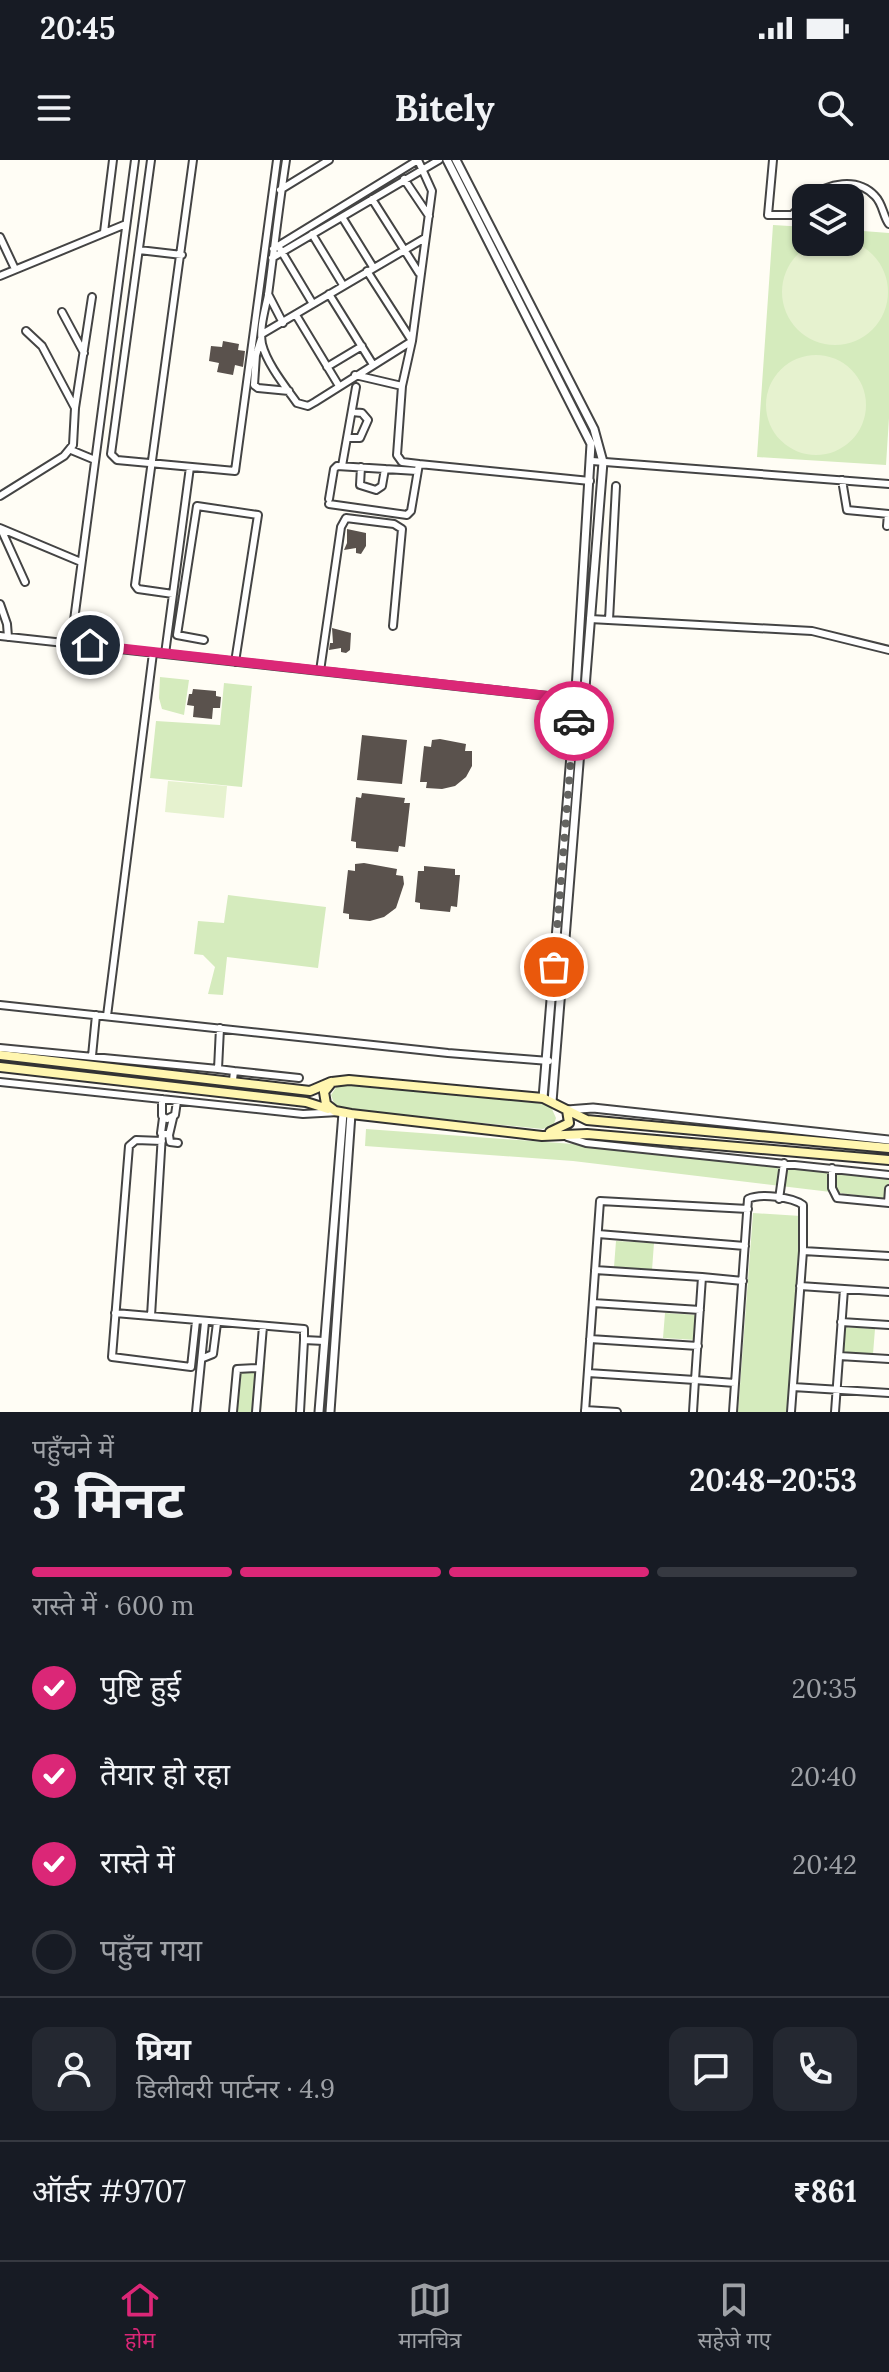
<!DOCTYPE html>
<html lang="hi">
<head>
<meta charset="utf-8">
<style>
  body { margin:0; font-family:Lora,"Noto Sans Devanagari",serif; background:#242831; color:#f1f3f6; height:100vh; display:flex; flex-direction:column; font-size:30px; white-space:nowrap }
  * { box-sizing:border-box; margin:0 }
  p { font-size:26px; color:#9ea1a6 }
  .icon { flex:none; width:44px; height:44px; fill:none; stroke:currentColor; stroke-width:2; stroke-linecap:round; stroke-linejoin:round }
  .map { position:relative; height:1252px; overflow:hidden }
  .side { display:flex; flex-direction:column; background:#171b24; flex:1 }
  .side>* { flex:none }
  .fabs { position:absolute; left:792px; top:24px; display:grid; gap:16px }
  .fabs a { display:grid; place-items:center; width:72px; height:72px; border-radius:16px; background:#171b24; box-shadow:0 2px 6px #0004; font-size:40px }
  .pin { position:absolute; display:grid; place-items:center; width:68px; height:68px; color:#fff; margin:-34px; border:4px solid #fff; border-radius:50%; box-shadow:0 2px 8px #0007 }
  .courier { position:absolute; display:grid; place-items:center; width:80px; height:80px; margin:-40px; border:6px solid #db2777; border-radius:50%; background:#fff; color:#222; box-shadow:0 2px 10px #0007 }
  .summary em { font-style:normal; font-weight:700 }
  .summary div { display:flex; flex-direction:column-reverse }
  .summary { display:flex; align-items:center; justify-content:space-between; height:136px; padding:0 32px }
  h1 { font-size:52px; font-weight:700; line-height:60px }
  .bar { display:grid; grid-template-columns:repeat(4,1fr); gap:12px 8px; align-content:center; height:96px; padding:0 32px }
  .bar i { height:10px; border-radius:6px; background:#363941 }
  .bar .on { background:#db2777 }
  .bar p { grid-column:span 4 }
  .line { display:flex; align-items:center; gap:20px; padding:0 32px; border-top:2px solid #363941 }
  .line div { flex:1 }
  .round { display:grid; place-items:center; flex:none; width:84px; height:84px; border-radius:16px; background:#242831 }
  ol { padding:0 32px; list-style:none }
  li { display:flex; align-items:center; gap:24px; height:88px }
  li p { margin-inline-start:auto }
  li .icon { padding:8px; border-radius:50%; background:#db2777; color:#fff; stroke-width:4 }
  li:last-child { color:#9ea1a6 }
  li i { width:44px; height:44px; border:4px solid #363941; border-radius:50% }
  .status { display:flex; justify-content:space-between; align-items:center; height:56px; padding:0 40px; background:#171b24; direction:ltr }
  .status svg { height:22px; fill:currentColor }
  header { display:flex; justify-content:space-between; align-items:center; height:104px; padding:0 32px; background:#171b24; font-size:36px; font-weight:700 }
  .tabs { display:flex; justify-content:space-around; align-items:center; height:112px; border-top:2px solid #363941; background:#171b24; font-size:22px; color:#9ea1a6 }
  .tabs a { display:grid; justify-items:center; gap:4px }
  .tabs .on { color:#db2777 }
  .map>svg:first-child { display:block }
  .green { fill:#d5ebbd }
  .pitch { fill:#e6f2cf }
  .building { fill:#5a524d }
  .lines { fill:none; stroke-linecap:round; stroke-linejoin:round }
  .minor-casing { stroke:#444; stroke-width:10 }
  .tertiary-casing { stroke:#444; stroke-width:11 }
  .secondary-casing { stroke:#333; stroke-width:12 }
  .minor { stroke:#fff; stroke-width:6 }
  .tertiary { stroke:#fff; stroke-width:7 }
  .secondary { stroke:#fff6b0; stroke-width:8 }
  .done { stroke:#646461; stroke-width:8; stroke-dasharray:0 14.4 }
  .route { stroke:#db2777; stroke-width:10 }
</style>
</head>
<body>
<div class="status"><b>20:45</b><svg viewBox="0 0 49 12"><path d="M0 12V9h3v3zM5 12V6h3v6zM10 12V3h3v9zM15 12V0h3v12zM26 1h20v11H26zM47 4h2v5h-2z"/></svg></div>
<header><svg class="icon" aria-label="menu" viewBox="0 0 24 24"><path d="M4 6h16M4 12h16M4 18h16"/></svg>Bitely<svg class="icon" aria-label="search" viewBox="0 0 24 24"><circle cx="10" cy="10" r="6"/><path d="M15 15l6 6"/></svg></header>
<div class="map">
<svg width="889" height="1252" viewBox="0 0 889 1252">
  <rect width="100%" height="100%" fill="#fffdf5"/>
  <path class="green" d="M773,65L806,67V82H850V70L889,73V258L886,305L757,297Z
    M160,517L189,520L184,555L162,549L159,538Z
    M224,523L252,526L242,627L150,618L156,561L220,565Z
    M228,735L326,747L318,808L227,797L223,835L208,834L215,807L203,795L194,794L198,761L224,763Z
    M343,924L545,944L551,947L556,958L554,964L543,969L340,949L335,946L331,935L337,926Z
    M366,969L574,984L889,1019V1039L573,1001L365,986Z
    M753,1053L801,1056L787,1252H738Z
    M616,1081L654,1083L652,1110L614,1107Z
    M665,1153L698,1155L696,1180L663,1178Z
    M844,1167L875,1169L873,1194L842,1192Z
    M239,1204L265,1206L261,1252H235Z"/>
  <path class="pitch" d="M782 132a53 53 0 1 1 106 0a53 53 0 1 1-106 0Z
    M766 245a50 50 0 1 1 100 0a50 50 0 1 1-100 0Z
    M168,621L227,626L224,658L165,652Z"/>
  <path class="building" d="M223,181L239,184L238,190L245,191L243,207L235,205L233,215L217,212L219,203L209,201L211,186L222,187Z
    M347,369L366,373V386L361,394L356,393V388L344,390L347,383Z
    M332,468L351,473L350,490L346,493L341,492V488L329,490L330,483H333Z
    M193,529L216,531V536L221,537L220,548H213L212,559L193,557L194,546L187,545L189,534H192Z
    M362,575L407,580L402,624L357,620Z
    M440,579L466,584L465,591H472V606L466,617L455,626L442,629L426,628L427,622H420L424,586L431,587L432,580Z
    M362,633L405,638L404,643H410L405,687L399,686L398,692L356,688V682L351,681L356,637L361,638Z
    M364,703L397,709L396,715L403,716L404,724L396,748L384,757L370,761L349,759V754L343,753L348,710L355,711V704Z
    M424,706L455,709V715H460L457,747L451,746L450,752L420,749V743L415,742L418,711H424Z"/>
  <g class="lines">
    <g class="minor-casing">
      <path id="minor" d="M151,0L111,294L117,300L235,311L277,0
        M773,0L768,55H792L806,41
        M404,19L429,56
        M280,30L329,0
        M810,38C828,23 857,17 875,36C883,44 883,56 889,64
        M372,39L419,113
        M342,57L373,107
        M104,72L113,0
        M312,74L343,125
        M0,77L15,109
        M273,89L418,0L432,31L412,181L315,242L308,246L297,243C285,226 267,204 262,184C259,169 265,150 268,135C274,90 279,45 286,0
        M280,89L313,144
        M139,90L182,95
        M272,98L439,0
        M367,111L412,181L402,226
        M0,116L126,64
        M268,134L283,163
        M329,134L372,203
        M62,152L84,193
        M296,155L339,226
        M26,171L42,186L75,248
        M262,174L425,78
        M261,179L256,195L254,225L258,228L289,231
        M327,207L362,186
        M355,215L402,226L397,295L402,302L419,304
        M347,278H360L368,260L362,253L352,252
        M71,290L95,300
        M592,301L889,324
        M342,306L356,227
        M361,307L360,325L376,330L382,326L385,309
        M842,320L847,350L889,354
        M0,336L64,296L73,285L75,248L92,137
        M329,339L334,309L337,306L417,311
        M329,344L407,355L411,351L419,304L590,321
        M887,366L888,354
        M0,368L81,402
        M1,369L25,422
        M173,434L190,307
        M0,444L7,464L8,477
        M590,459L812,471L889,490
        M609,460L616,326
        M0,476L575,539
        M204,480L177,475L197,346L258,355L235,502
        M71,483L135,0
        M165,494L173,434L138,429L135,425L193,0
        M320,511L341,367L346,358L394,364L402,369L393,466
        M0,845L448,893L549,901
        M107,856L153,493
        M0,888L218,909L234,911L233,920
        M92,896L96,855
        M218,909L220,868
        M234,911L299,918
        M0,922L303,954L339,952
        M162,939V956L167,959L175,955L177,941
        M163,958L161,973L169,975L173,958
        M169,975L170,982L178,983
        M567,977L586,983L889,1015
        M162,981L136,980L129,986L112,1197L191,1207L196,1161
        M832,1008V1028L837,1038L889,1043
        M779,1039L784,1003
        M888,1043L889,1029
        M598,1074L745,1086
        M803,1091L889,1096
        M595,1110L702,1117
        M800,1126L889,1132
        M593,1143L700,1150
        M115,1153L304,1169V1180L324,1181
        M151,1156L162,974
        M841,1162L889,1165
        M590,1179L698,1186
        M839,1196L889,1199
        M203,1198L213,1194L217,1163
        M588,1213L695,1220L702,1117L743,1121
        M793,1227L889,1233
        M585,1250L617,1252
        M196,1252L205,1162
        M233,1252L237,1209L258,1208
        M256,1252L263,1166
        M300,1252L304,1180
        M585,1252L600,1041L748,1049
        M693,1252L695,1220L735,1223
        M733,1252L748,1039C761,1033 792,1037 803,1045V1091L791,1252
        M835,1252L844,1129"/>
    </g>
    <g class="tertiary-casing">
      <path id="tertiary" d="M447,0L591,284L575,546L543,938
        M456,0L594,269L603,302L552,942
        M567,950L593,948L889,980
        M319,1252L343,953
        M330,1252L351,954"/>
    </g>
    <g class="secondary-casing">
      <path id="secondary" d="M0,895L310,931L331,922
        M0,907L306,942L328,949
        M550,972L569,963L567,950
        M889,988L587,960L543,938L349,920L332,922L324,932L326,944L335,951L351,954L542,976L587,974L889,1000"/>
    </g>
    <use href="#minor" class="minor"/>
    <use href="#tertiary" class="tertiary"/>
    <use href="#secondary" class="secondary"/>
  </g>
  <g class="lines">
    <path class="done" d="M554,807L574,561"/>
    <path class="route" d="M90,485L575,539L574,561"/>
  </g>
</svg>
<div class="fabs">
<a><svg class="icon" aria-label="layers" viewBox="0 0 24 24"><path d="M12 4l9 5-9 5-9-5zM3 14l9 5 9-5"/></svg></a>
</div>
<div class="pin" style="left:554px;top:807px;background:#ea580c"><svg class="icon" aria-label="bag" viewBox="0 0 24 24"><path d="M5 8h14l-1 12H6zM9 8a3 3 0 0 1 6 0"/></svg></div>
<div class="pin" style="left:90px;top:485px;background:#1f2937"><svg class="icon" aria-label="home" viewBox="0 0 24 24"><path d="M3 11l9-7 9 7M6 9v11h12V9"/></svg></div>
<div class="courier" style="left:574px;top:561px"><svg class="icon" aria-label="car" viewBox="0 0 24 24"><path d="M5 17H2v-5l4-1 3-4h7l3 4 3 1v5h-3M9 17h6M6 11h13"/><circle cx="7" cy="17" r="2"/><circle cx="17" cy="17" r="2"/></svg></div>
</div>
<section class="side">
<div class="summary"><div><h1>3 मिनट</h1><p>पहुँचने में</p></div><em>20:48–20:53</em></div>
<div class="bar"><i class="on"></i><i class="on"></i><i class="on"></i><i></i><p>रास्ते में · 600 m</p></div>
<ol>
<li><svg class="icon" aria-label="check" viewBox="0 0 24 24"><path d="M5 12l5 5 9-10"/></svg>पुष्टि हुई<p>20:35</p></li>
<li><svg class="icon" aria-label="check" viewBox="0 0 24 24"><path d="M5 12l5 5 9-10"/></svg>तैयार हो रहा<p>20:40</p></li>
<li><svg class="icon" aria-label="check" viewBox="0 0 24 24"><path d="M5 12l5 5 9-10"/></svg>रास्ते में<p>20:42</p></li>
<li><i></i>पहुँच गया</li>
</ol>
<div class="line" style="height:144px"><a class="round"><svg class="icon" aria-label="person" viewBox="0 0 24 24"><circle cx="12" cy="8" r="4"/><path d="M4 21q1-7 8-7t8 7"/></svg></a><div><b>प्रिया</b><p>डिलीवरी पार्टनर · 4.9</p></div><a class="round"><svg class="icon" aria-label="chat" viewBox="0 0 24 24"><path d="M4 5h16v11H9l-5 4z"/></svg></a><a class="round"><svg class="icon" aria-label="phone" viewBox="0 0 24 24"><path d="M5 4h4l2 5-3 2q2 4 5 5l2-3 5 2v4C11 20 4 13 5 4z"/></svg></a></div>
<div class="line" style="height:104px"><div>ऑर्डर #9707</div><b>₹861</b></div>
</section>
<nav class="tabs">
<a class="on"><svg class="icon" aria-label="home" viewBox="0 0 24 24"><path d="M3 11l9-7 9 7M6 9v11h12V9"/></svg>होम</a>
<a><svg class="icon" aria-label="map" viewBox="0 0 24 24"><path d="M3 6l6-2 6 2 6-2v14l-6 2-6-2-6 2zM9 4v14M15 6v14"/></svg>मानचित्र</a>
<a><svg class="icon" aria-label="saved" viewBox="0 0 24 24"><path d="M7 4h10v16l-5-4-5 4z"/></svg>सहेजे गए</a>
</nav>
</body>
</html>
